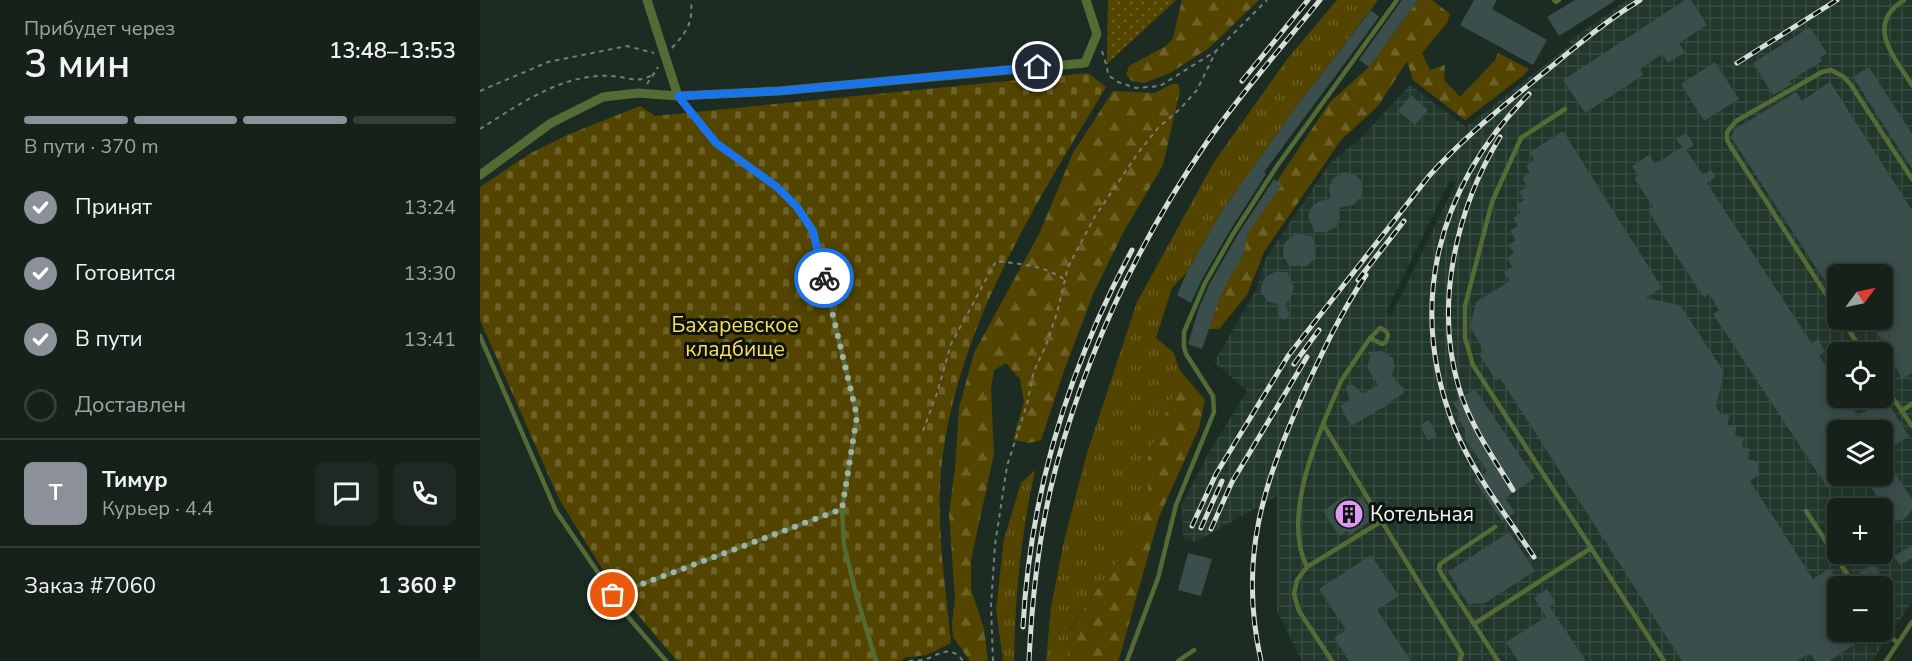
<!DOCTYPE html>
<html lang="ru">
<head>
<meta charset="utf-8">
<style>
  body { margin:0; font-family:"Nunito Sans",sans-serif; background:#1f2923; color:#f1f3f6; height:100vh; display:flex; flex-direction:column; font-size:22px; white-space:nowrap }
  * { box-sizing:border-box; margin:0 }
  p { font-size:20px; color:#9ea3a2 }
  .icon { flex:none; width:33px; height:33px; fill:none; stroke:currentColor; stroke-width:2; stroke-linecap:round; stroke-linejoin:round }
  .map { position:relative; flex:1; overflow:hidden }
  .panel { display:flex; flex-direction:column; background:#16211a; width:480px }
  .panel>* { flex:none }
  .needle { width:39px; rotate:57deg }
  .fabs { position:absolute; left:1347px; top:264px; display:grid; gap:12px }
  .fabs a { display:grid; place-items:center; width:66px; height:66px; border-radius:9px; background:#16211a; box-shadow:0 3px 15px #0003,0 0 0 2px #353e39; font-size:30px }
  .pin { position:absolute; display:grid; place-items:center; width:51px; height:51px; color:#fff; margin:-26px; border:3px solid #fff; border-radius:50%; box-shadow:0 2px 6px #0007 }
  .courier { position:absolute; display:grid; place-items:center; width:60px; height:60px; margin:-30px; border:4px solid #1a73e8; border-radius:50%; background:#fff; color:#222; box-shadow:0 2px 8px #0007 }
  .head em { font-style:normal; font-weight:600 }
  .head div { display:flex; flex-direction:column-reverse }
  .head { display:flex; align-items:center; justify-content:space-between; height:102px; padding:0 24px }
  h1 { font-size:39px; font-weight:600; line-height:45px }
  .bar { display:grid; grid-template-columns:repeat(4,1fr); gap:9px 6px; align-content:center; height:72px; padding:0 24px }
  .bar i { height:8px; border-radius:4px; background:#353e39 }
  .bar .current { background:#8c9099 }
  .bar p { grid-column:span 4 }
  .line { display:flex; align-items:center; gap:15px; padding:0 24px; border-top:2px solid #353e39 }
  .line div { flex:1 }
  .round { display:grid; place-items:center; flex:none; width:63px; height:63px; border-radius:9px; background:#1f2923 }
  ol { padding:0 24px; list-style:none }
  li { display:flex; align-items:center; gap:18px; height:66px }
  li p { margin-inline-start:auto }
  li .icon { padding:6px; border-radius:50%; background:#8c9099; color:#fff; stroke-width:4 }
  li:last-child { color:#9ea3a2 }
  li i { width:33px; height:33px; border:3px solid #353e39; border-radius:50% }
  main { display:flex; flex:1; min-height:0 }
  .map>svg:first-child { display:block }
  .industrial { fill:url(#industrial-grid); fill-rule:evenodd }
  .grass { fill:url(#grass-tufts) }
  .forest { fill:url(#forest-firs) }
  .cemetery { fill:url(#cemetery-stones) }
  .garden { fill:url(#garden-dots) }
  .building { fill:#3a4e4c }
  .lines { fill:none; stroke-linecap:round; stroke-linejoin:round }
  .path { stroke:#727e77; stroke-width:2; stroke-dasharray:4.5 4.5; stroke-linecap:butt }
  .service { stroke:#556b36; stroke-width:4.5 }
  .minor { stroke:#556b36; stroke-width:9 }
  .rail-casing { stroke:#d5ded8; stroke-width:5 }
  .rail { stroke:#0c120f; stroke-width:3; stroke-dasharray:9; stroke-linecap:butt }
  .done { stroke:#a5b0a9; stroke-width:6; stroke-dasharray:0 10.8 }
  .route { stroke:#1a73e8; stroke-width:8 }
  .labels { text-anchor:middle; stroke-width:6; stroke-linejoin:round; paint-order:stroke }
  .park-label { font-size:21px; fill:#fdde5b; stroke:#0c120f }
  .poi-label { font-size:21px; fill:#eef7f1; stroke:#0c120f; text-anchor:start }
</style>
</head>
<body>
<main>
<section class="panel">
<div class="head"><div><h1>3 мин</h1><p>Прибудет через</p></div><em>13:48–13:53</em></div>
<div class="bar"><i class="current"></i><i class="current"></i><i class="current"></i><i></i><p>В пути · 370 m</p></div>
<ol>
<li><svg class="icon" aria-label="check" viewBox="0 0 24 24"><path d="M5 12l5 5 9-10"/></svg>Принят<p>13:24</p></li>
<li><svg class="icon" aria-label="check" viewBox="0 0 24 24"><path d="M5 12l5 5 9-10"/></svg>Готовится<p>13:30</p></li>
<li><svg class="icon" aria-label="check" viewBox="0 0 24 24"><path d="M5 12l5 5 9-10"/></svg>В пути<p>13:41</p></li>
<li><i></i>Доставлен</li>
</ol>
<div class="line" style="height:108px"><b class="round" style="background:#8c9099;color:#fff">Т</b><div><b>Тимур</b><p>Курьер · 4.4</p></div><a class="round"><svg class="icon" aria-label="chat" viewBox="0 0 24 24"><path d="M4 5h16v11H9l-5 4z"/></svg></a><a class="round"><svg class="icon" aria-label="phone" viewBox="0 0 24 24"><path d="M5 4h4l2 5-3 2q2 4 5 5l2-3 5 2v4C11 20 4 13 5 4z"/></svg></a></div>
<div class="line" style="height:78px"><div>Заказ #7060</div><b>1 360 ₽</b></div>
</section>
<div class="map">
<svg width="1432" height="661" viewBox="0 0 1432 661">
  <defs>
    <pattern id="industrial-grid" width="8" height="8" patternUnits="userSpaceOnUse" patternTransform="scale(1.5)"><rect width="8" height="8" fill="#22372c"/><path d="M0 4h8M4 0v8" fill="none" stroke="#384b41"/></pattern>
    <pattern id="grass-tufts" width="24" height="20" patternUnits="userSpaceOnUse" patternTransform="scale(1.5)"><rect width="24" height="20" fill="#534500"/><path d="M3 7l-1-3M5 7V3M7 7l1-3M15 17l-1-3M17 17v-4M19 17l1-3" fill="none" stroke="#6c6126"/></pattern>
    <pattern id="forest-firs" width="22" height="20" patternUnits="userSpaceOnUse" patternTransform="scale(1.5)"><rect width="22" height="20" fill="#534500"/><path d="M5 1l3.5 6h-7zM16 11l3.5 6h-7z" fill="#6c6126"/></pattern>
    <pattern id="cemetery-stones" width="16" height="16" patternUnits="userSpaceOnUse" patternTransform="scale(1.5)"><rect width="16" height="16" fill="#534500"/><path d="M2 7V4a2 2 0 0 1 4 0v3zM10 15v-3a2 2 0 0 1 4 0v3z" fill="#6c6126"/></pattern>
    <pattern id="garden-dots" width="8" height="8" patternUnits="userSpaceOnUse" patternTransform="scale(1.5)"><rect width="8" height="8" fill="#534500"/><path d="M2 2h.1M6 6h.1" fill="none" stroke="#6c6126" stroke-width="1.8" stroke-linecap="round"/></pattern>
  </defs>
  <rect width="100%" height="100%" fill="#1d2c23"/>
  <path class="industrial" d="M1147,0H1432V602L1392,661H822L797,611V496L716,542L703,539L702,505L728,454L767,391L734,362L776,290L786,258L850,163L883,136L930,85L986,127L1091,44L1089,41ZM970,180L976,183L911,316L906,312ZM1358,274H1402V320H1358ZM1358,352H1402V398H1358ZM1358,430H1402V476H1358ZM1358,508H1402V554H1358ZM1358,586H1402V632H1358Z"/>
  <path class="grass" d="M857,0H898L815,108L742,211L707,272L692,288L676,338L694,353L699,369L693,395L668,457V490L656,537L627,575L589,630L587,661H566L571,607L584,541L607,453L657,302L734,162L808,58Z
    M555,470C541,534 535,596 534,661H523L516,609L524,539L541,483Z"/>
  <path class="forest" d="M702,0H779L729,48L690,73L664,83L652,81L646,75L649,66L686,46L693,38Z
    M938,0H952L970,14L967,23L942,53L950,70L965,65L964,80L980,97L1015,60L1018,53L1049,69L1044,75L985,120L933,80L927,61L898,106L861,140L784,252L767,295L739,329H725L756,242L850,102L889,67Z
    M692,84H698L700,90L683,165L643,233L614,292L585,368L561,440L549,443L533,440L544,402L540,379L526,363L514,370L511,389L514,454L491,560V589L504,629L508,661H490L473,637L472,624L475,599L469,513L475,469L479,408L494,353L560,232L593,153L633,91L675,93Z
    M699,369L725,400L719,428L679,517L639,659L638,661H587L589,631L627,575L656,537L668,490V457L693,395Z"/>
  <path class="cemetery" d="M608,73L626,87C558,200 482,319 463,453C454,516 465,580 471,643L447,655L424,658L422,661H197L131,583L79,499L0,320V187L51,153L87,135L160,106L175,116Z"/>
  <path class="garden" d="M628,0H696L627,64Z"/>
  <path class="building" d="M922,0H938L889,67L879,60Z
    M994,0H1017L1012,9L1067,40L1053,65L980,25Z
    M1095,0H1136L1079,36L1067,17Z
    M1205,0H1211L1227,25L1199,43L1205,52L1188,63L1182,54L1160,69L1163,75L1105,113L1083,80Z
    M891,10L899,17L784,172L786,174L749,232L721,281L711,303L697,295L707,272L742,211L815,108Z
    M1330,27L1347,53L1340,58L1342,61L1310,81L1312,84L1293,95L1273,63Z
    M1235,62L1259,99L1224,121L1201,84Z
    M1389,67L1432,134V169L1373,77Z
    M1350,82L1432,210V373L1422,379L1391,320H1402V274H1358V301L1251,137L1255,129L1316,92L1322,101Z
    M931,95L948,110L935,125L918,111Z
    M1083,131L1182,288L1166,298L1200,305L1244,372L1236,407L1241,414L1250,415L1247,425H1257L1255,435L1264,438L1262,447L1270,449L1268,459L1279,462L1277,469L1280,474L1270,481L1333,579L1350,568L1361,586H1358V632H1374L1380,641L1349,661H1335L1330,653L1317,661H1202L1020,378L1016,381L999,354L1004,351L990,327L996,302L1030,281L1024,272L1032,267L1027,258L1034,253L1028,245L1036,240L1030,231L1038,226L1033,218L1041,213L1036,205L1044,200L1039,192L1047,186L1042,178L1050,173L1046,166L1054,160L1050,152Z
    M1204,134H1207L1214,145L1206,150L1223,175L1231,170L1236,177L1227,183L1332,344L1338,339L1345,351L1339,355L1358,384V398H1366L1378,416L1405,399L1429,436L1402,453V430H1358V480L1347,487L1233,314L1239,310L1229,294L1224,298L1183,235L1168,210L1173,207L1154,178L1158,175L1152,166L1169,155L1175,164L1202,147L1196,139Z
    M866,172L877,176L881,181L883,186L881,197L873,205L859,208L860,218L856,227L846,232H835L828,217L831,207L839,201L851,199L849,190L852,179L861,173Z
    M794,179L802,185L768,232L764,253L741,294L722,349L708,344L719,308L729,285L757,236Z
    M816,234L832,236L836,247L835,258L827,266H809L803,255L804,244L807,240Z
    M795,272H807L814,287L811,298L805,305L810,314L805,320L799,317V305L787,301L781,292V287L785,277Z
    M902,351L913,358L915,366L912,375L918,384L923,387L924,393L910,402L911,403L871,426L860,406L870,400L866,388L868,385H874L882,394L898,385L887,368L890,356L888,352Z
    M995,389L1055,478L1025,498L1035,513L1022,521L994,480L1007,471L985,439V429L979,420V412L973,403Z
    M949,420L957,436L948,441L940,425Z
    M1402,453L1432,499V509L1427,517L1422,520L1411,521L1403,508H1395L1389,499L1396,495L1383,476H1402Z
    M866,495L872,504L882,497L895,518L870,535L867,531L859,536L843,511Z
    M1029,532L1055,571L1005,603L988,604L968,572Z
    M1432,545V558L1420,565L1414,556Z
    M708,553L732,559L721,596L698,590Z
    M891,555L919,596L897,610L931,661H869L854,638L866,630L839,589Z
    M1394,564L1407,586H1383L1376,575Z
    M1067,589L1076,603L1070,607L1106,661H1038L1026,642L1066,617L1054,598Z"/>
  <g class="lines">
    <path class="path" d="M192,48C207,31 213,24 211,0
      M622,51L627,67L628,75L638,82L656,88L680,86L736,51L787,0
      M167,84L178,67
      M0,91L68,62L147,46L174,53
      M0,129C29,111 60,89 94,80C106,77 119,75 131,76C150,77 158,85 175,73
      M443,431L457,393L471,344L516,261C539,264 565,265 585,280
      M429,661C435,660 443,661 449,658C462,652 472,646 483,661
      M513,661L511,606L515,545L527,466L547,404L554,371L566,345L577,313L588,267L614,218L658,153L678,128L700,109L717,90L736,51"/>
    <path class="service" d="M1074,0L1076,2L1079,0
      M1424,0C1384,25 1415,58 1432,85
      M198,96L236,143L297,187L317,207L333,231L377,416L362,509L364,545L377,598L396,661
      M1085,109L1041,138L1012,202L985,306V338L993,365L1184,661
      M1358,313L1251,147L1247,140V132L1256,121L1342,72L1351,70L1364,77L1371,85L1432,179
      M1362,320L1383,352
      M0,336L76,511L149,618L186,661
      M890,338L902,344L906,342L908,335L906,331L900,328L890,338L861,381L843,424L982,654L980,661
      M1402,382L1432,426
      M1421,411L1432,404
      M1326,511L1375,586
      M1015,527L960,564L959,569L962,575L994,624L1111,548
      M827,567C806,526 827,464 843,424
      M133,595L362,509
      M994,624L1018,661
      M1402,630L1418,643
      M647,661L678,578L696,505L734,412L733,396L706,354L704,347V332L725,283L753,234L797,166L917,0
      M698,661L714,650
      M852,661L819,611L814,594L817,580L827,567L902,521
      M1406,661L1432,622"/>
    <path class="minor" d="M167,0L198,96
      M0,175L71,123L123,97L158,93L198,96L299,91L605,63L617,34L606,0"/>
    <g class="rail-casing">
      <path id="rail" d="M1257,63L1357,0
        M762,81L828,0
        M1049,94C957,187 926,306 975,429C994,475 1027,516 1054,557
        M1020,137C976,209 954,305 979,388C990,425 1013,457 1033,490
        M878,280L924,221
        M814,364L839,330
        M712,526L736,474L808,356L949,176C983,138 1022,107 1061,75C1093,49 1124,22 1160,0
        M721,528L742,481
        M731,529L752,482L827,357
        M543,627C550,493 589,367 652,250
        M549,661C552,597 559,530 576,467C607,352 659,241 727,142C761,93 802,47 840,0
        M781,661C758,558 783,485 824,392C843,351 861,312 886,275"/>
    </g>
    <use href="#rail" class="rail"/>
  </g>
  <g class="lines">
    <path class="done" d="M133,595L362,509L377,416L344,278"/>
    <path class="route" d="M344,278L333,231L317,207L297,187L236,143L198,96L299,91L558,67"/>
  </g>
  <defs>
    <g id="building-disc" transform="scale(1.5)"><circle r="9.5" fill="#dd99f4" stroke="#0c120f"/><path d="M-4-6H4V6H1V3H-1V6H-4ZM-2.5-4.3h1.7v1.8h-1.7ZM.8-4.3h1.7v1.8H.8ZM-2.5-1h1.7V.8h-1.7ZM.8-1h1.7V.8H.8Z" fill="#111"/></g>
  </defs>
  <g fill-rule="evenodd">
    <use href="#building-disc" x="869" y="514"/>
  </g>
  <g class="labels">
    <g class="park-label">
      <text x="255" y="332">Бахаревское<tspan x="255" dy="24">кладбище</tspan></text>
    </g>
    <g class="poi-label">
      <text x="890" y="521">Котельная</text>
    </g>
  </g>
</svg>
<div class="fabs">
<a><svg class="needle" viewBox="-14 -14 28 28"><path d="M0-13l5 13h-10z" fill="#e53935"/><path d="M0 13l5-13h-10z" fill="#9ea3a2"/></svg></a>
<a><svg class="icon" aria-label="locate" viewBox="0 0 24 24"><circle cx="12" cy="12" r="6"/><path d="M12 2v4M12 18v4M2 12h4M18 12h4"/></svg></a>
<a><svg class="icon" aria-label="layers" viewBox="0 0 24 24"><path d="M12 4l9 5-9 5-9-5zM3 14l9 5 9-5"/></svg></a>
<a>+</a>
<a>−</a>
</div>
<div class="pin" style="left:133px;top:595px;background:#ea580c"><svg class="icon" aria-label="bag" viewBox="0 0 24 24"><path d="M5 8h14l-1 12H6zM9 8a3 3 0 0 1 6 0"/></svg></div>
<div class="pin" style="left:558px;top:67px;background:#1f2937"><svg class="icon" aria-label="home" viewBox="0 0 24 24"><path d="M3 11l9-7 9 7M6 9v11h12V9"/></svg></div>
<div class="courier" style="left:344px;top:278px"><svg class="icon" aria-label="bike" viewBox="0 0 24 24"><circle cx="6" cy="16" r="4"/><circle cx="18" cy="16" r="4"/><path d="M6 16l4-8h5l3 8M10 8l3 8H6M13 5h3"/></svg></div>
</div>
</main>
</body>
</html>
